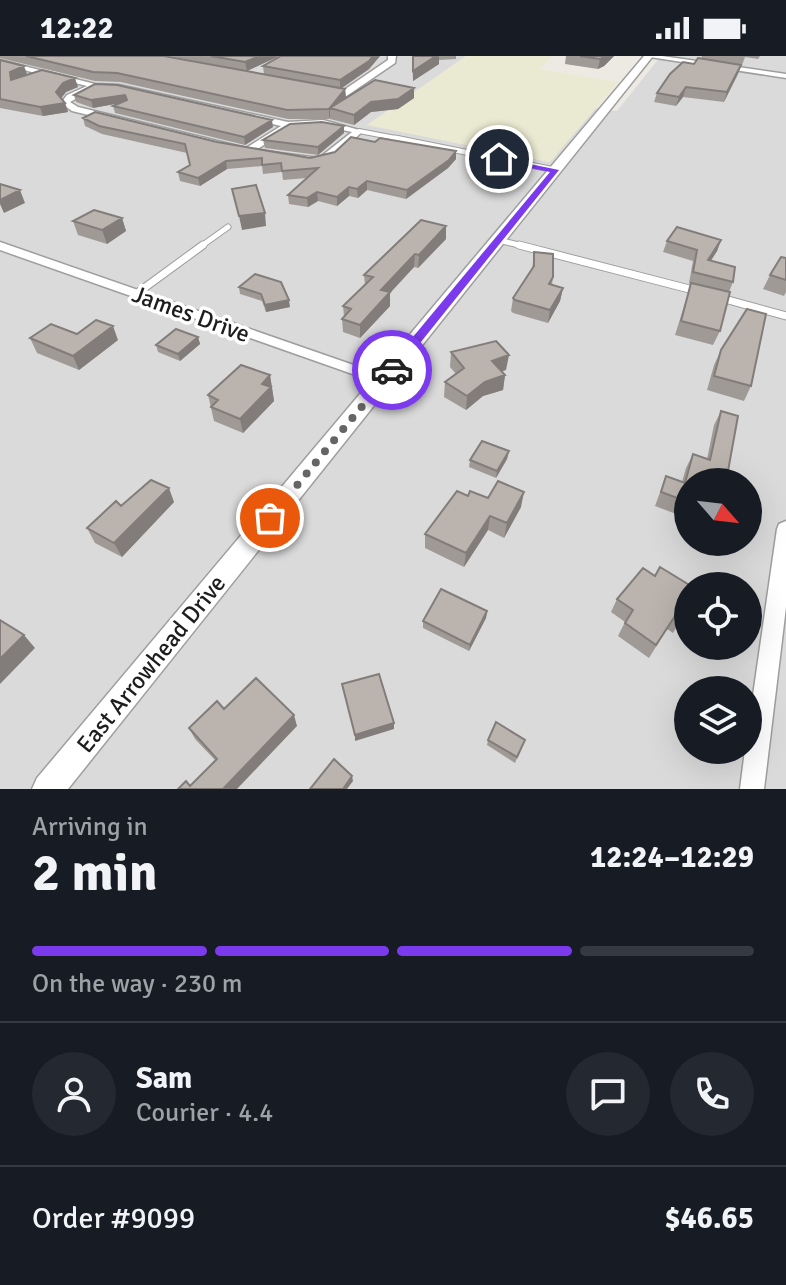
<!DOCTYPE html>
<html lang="en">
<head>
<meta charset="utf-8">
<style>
  body { margin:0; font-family:Signika,sans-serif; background:#242831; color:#f1f3f6; height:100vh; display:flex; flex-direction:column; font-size:30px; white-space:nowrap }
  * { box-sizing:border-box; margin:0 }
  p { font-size:26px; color:#9ea1a6 }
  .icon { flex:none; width:44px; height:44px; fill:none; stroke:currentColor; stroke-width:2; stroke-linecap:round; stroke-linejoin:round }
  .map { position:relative; height:733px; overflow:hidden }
  .sheet { display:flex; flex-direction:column; background:#171b24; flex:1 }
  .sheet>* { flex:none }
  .needle { width:52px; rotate:118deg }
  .buttons { position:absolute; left:674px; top:412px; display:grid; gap:16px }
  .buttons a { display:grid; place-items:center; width:88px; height:88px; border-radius:50%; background:#171b24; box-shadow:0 8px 32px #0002; font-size:40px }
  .pin { position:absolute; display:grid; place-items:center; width:68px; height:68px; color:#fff; margin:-34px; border:4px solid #fff; border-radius:50%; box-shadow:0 2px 8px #0007 }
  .courier { position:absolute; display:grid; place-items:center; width:80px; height:80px; margin:-40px; border:6px solid #7c3aed; border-radius:50%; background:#fff; color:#222; box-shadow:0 2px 10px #0007 }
  .head em { font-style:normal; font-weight:700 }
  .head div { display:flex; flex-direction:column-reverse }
  .head { display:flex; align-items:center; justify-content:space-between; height:136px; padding:0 32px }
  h1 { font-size:52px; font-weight:700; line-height:60px }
  .bar { display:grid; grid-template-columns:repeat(4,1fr); gap:12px 8px; align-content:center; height:96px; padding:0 32px }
  .bar i { height:10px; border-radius:6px; background:#363941 }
  .bar .selected { background:#7c3aed }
  .bar p { grid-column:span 4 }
  .line { display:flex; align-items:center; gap:20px; padding:0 32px; border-top:2px solid #363941 }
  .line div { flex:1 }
  .round { display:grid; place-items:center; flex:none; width:84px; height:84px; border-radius:42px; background:#242831 }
  .status { display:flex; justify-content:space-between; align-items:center; height:56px; padding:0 40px; background:#171b24; direction:ltr }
  .status svg { height:22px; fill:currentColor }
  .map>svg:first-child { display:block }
  .residential { fill:#dbdadb; fill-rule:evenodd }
  .farmland { fill:#eaead2 }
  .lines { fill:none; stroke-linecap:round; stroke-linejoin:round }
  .service-far2-casing { stroke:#9e9e9e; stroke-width:6 }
  .service-far1-casing { stroke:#9e9e9e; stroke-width:7 }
  .service-casing { stroke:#9e9e9e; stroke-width:9 }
  .minor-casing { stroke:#9e9e9e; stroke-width:3 }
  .tertiary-casing { stroke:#9e9e9e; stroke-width:3 }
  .service-far2 { stroke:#fff; stroke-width:4 }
  .service-far1 { stroke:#fff; stroke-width:5 }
  .service { stroke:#fff; stroke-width:7 }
  .minor { fill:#fff; fill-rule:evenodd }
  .tertiary { fill:#fff; fill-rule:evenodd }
  .wall { fill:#a09a96 }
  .shaded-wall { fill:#827d7a }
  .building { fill:#bab3ae; stroke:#827d7a; stroke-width:2 }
  .route { fill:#7c3aed }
  .done { stroke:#666563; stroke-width:8; stroke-dasharray:0 14.4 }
  .labels { text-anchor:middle; stroke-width:7; stroke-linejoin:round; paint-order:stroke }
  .street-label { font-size:24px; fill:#1d1d1d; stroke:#fff }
</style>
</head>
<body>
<div class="status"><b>12:22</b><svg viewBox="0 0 49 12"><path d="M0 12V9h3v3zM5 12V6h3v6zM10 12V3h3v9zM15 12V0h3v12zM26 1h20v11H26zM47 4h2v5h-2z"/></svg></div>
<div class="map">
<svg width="786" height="733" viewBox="0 0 786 733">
  <rect width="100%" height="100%" fill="#edeae4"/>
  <path class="residential" d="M0,0H466L369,68L549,106L596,52L617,55L661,0H786V733H0ZM688,426H748V486H688ZM688,530H748V590H688ZM688,634H748V694H688Z"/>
  <path class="farmland" d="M466,0H553L539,13L618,26L550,106L367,69Z"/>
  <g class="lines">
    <g class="service-far2-casing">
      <path id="service-far2" d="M359,75L406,84"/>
    </g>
    <g class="service-far1-casing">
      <path id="service-far1" d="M395,82L555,114
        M498,184L527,191
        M200,191L228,171"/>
    </g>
    <g class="service-casing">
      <path id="service" d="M519,189L697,235
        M136,238L203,189
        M721,242L786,260"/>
    </g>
    <g class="minor-casing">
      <path id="minor" d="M388,0H396L395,7L345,41L322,36L326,34L341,36L388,4Z
        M643,0H662L786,18V22Z
        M0,4L95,28L119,29L288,66L323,64L363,75L334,102L323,107L311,108L219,91L72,55L61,47L67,39L87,30L0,8ZM96,32L119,33L281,70L246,92L78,51L70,46ZM323,70L352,76L319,102L256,94L290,72Z
        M0,186L388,321L390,324L388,327H378L0,194Z
        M786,465V551L764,733H740L745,694H748V674L777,473L779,468Z"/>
    </g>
    <g class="tertiary-casing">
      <path id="tertiary" d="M644,0H653L68,733H32L37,722Z"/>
    </g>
    <use href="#service-far2" class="service-far2"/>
    <use href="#service-far1" class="service-far1"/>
    <use href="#service" class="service"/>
    <use href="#minor" class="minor"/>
    <use href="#tertiary" class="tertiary"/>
  </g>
  <path class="wall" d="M0,0H164L264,19L263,10L278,2L277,1L247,15L169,0H380L369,13L341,33H345L346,42H414L398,53L371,56L354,69L330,63V61L329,63H288L120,26L95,25L0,2Z
    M412,0H456V3L439,4V8L413,25Z
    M566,0H614L604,10L598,13L565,8Z
    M702,0H760L758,3L745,1L742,9L701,3Z
    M0,4L27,18L78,31L66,36L61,42L65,47L68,56L43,60L0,52Z
    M694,8L741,9L724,46L683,41L676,50L654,46L657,37Z
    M74,39L273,71L245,89L115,57L113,50L118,47L93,52L76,46Z
    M83,62L310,102L456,103L448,112L406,143L367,134L358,142L349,140L337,150L318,145L308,151L289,148L288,139L307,122L283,124L282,116L263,118L262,110L227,113L200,130L180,125L178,116L190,109L187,97L102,78L85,70Z
    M344,77L318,99L265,92L263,84Z
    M122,162L126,175L107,188L78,179L73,165Z
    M446,183L418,212L414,211L390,237V250L360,282L343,276L342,263L344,261L343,250L365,229L364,219Z
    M721,184L717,195L711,205L733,226L729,236L720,275L713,289L675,279L691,228L689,227L693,205L663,196L667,185Z
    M534,196L553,221L552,229L563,232L560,245L548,267L513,257L511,255L513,242L532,214Z
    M786,202V236L784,240L763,233L770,219Z
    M255,218L290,251L266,256L262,245L240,238L239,231Z
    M77,278L118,284L79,314L37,297L30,282Z
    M198,281L200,288L180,305L158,296L156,289Z
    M721,294L751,330L744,345L707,334L714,309Z
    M451,296L506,314L502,315L505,319L503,334L483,340L466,354L444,341L445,326L456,318L450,311Z
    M270,319L274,345L243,377L214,365L208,339Z
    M721,355L726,426H688V475L684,473L687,462L655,450L666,420L682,426L686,412L693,398L707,403L714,369Z
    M509,395L507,403L496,422L469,411L470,404Z
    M468,440L488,442L521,451L504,482L488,474L464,511L425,492V478Z
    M174,446L122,501L95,487L87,472L121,450Z
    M617,543L688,553L673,577L667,573L649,602L618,580L625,566L611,556Z
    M487,555L486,562L469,595L423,572V565Z
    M224,653L297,670L215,704L195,683L189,672Z
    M488,684H525L515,707L487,689Z"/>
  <path class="shaded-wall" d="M260,0H277V1L247,15L245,6Z
    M373,0H380L369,13L340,33V24Z
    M436,0H439V8L413,25V15Z
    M607,0H614L604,10L598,13L600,3Z
    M741,9L738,18L724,46L727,36Z
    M24,10L27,18L11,24L10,16Z
    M75,22L78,31L66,36L59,45L56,36L63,27Z
    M686,31L683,41L676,50L679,41Z
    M414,32V42L398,53L371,56L354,69V59L371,46Z
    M345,33L346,42L330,52V61L329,63V53Z
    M125,39L127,46L93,52L91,44Z
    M65,47L68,56L43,60L40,51Z
    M272,64L273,71L245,89L244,81Z
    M344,70V77L318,99V91Z
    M456,95V103L448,112L406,143L407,134Z
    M226,105L227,113L200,130L198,122Z
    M367,125V134L358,142L357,133Z
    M349,131V140L337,150V141Z
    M20,134L25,147L4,157L0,148V144Z
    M317,136L318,145L308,151L307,142Z
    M265,157L266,170L242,174L239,160Z
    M122,162L126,175L107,188L102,174Z
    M446,170V183L418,212L419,199Z
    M721,184L717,195L703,216L708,204Z
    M415,198L414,211L390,237V250L360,282V269L381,234Z
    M563,232L560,245L548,267L550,254Z
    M289,244L290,251L266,256L265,249Z
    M113,270L118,284L79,314L73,300Z
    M198,281L200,288L180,305L178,298Z
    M509,299L506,314L490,319L492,305Z
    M270,319L274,345L243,377L240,363L262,328Z
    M505,319L503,334L483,340L466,354L467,340L485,326Z
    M509,395L507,403L496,422L497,415Z
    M169,432L174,446L122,501L114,487Z
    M524,436L521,451L504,482L507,467Z
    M490,460L488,474L464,511L466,497Z
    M487,555L486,562L469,595L470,589Z
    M24,579L35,592L0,628V603Z
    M294,659L297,670L237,733H223Z
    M394,667V673L355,685V679Z
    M352,720L353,725L347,733H343Z"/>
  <path class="building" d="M26,0H164L345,33L329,53L287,54L117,17L93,16Z
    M211,0H260L245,6Z
    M281,0H373L369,5L340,24L263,10Z
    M413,0H436L413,15Z
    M580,0H607L600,3Z
    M698,2L741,9L727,36L686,31L679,41L657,37L670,18L683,6L694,8Z
    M0,4L24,10L10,16L11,24L42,14L75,22L63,27L56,36L65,47L40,51L0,43Z
    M375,24L414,32L398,43L371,46L354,59L330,52Z
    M95,28L117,29L272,64L244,81L113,50L127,44L125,39L91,44L74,39Z
    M95,56L217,86L310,102L335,96L351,81L375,86L380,82L456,95L449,104L407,134L367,125L357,133L349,131L337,141L317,136L307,142L288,139L318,112L282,115L281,107L262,109V102L226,105L198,122L178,116L190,109L185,88L99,70L83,62Z
    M322,66L344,70L318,91L263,84L290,68Z
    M0,128L20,134L0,144Z
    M256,129L265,157L239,160L232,133Z
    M94,154L122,162L102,174L73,165Z
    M421,164L446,170L419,199L415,198L381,234L390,236L360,269L342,263L351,253L343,250L373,221L364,219Z
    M677,171L721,184L708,204L735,211L733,226L693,216L697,194L667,185Z
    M534,196L553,198V221L549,228L563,232L550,254L515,244L513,242L534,210Z
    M781,201L786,202V224L770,219Z
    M255,218L281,226L289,244L265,249L261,238L239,231Z
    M691,227L730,236L720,275L681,265Z
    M747,253L766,258L751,330L714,320L721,294Z
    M96,264L113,270L73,300L30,282L51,268L77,278Z
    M176,273L198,281L178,298L156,289Z
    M496,285L509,299L492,305L505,319L485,326L467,340L445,326L464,312L451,296Z
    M241,309L270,319L262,328L271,331L240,363L211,351L218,344L208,339Z
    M721,355L738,360L726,426H688V446L661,436L666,420L685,427L693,398L710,404Z
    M482,385L509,395L497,415L470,404Z
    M151,424L169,432L114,487L87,472L116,445L121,450Z
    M498,425L524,436L507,467L490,460L466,497L425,478L457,435L468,440L470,435L488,442Z
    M660,511L691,530H688V553L681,563L675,560L656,589L625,567L633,554L617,543L643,512L655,520Z
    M441,533L487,555L470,589L423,565Z
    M0,564L24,579L0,603Z
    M379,618L394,667L355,679L342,628Z
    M256,622L294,659L223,733H178L186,725L190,730L217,703L189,672L217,645L224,653Z
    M496,666L525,684L517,701L488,684Z
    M334,703L352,720L343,733H310Z"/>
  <path class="route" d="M496,101L559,114L396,317H388V311L550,116L496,105Z"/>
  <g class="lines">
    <path class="done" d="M270,462L392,314"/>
  </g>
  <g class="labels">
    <g class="street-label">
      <text transform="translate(191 258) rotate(20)" y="8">James Drive</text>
      <text transform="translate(151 608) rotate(-51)" y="8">East Arrowhead Drive</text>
    </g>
  </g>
</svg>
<div class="buttons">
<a><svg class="needle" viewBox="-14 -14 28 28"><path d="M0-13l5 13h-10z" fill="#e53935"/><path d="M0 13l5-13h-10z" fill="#9ea1a6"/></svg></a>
<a><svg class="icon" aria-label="locate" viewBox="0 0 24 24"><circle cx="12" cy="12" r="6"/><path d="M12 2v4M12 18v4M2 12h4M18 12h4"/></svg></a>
<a><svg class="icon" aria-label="layers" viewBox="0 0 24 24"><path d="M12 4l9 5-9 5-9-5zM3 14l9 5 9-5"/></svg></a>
</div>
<div class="pin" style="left:270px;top:462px;background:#ea580c"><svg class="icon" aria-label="bag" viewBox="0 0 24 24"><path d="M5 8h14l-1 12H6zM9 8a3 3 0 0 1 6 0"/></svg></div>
<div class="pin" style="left:499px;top:103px;background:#1f2937"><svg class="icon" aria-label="home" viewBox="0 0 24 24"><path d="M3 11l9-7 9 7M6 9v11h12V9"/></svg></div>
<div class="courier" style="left:392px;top:314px"><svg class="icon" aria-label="car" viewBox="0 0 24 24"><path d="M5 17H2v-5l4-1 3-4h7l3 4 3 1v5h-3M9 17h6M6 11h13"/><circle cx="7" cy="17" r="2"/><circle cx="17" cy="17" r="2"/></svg></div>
</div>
<section class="sheet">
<div class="head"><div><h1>2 min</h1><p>Arriving in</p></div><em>12:24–12:29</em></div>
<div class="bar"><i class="selected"></i><i class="selected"></i><i class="selected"></i><i></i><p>On the way · 230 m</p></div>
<div class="line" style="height:144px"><a class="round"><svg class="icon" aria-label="person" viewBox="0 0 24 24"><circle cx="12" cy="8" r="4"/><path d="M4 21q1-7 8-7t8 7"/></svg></a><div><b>Sam</b><p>Courier · 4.4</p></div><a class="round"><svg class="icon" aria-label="chat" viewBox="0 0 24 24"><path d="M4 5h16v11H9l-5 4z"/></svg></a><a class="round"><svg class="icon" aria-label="phone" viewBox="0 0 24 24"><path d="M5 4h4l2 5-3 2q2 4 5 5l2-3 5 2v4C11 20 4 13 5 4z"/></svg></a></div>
<div class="line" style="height:104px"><div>Order #9099</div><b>$46.65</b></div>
</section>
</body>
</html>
